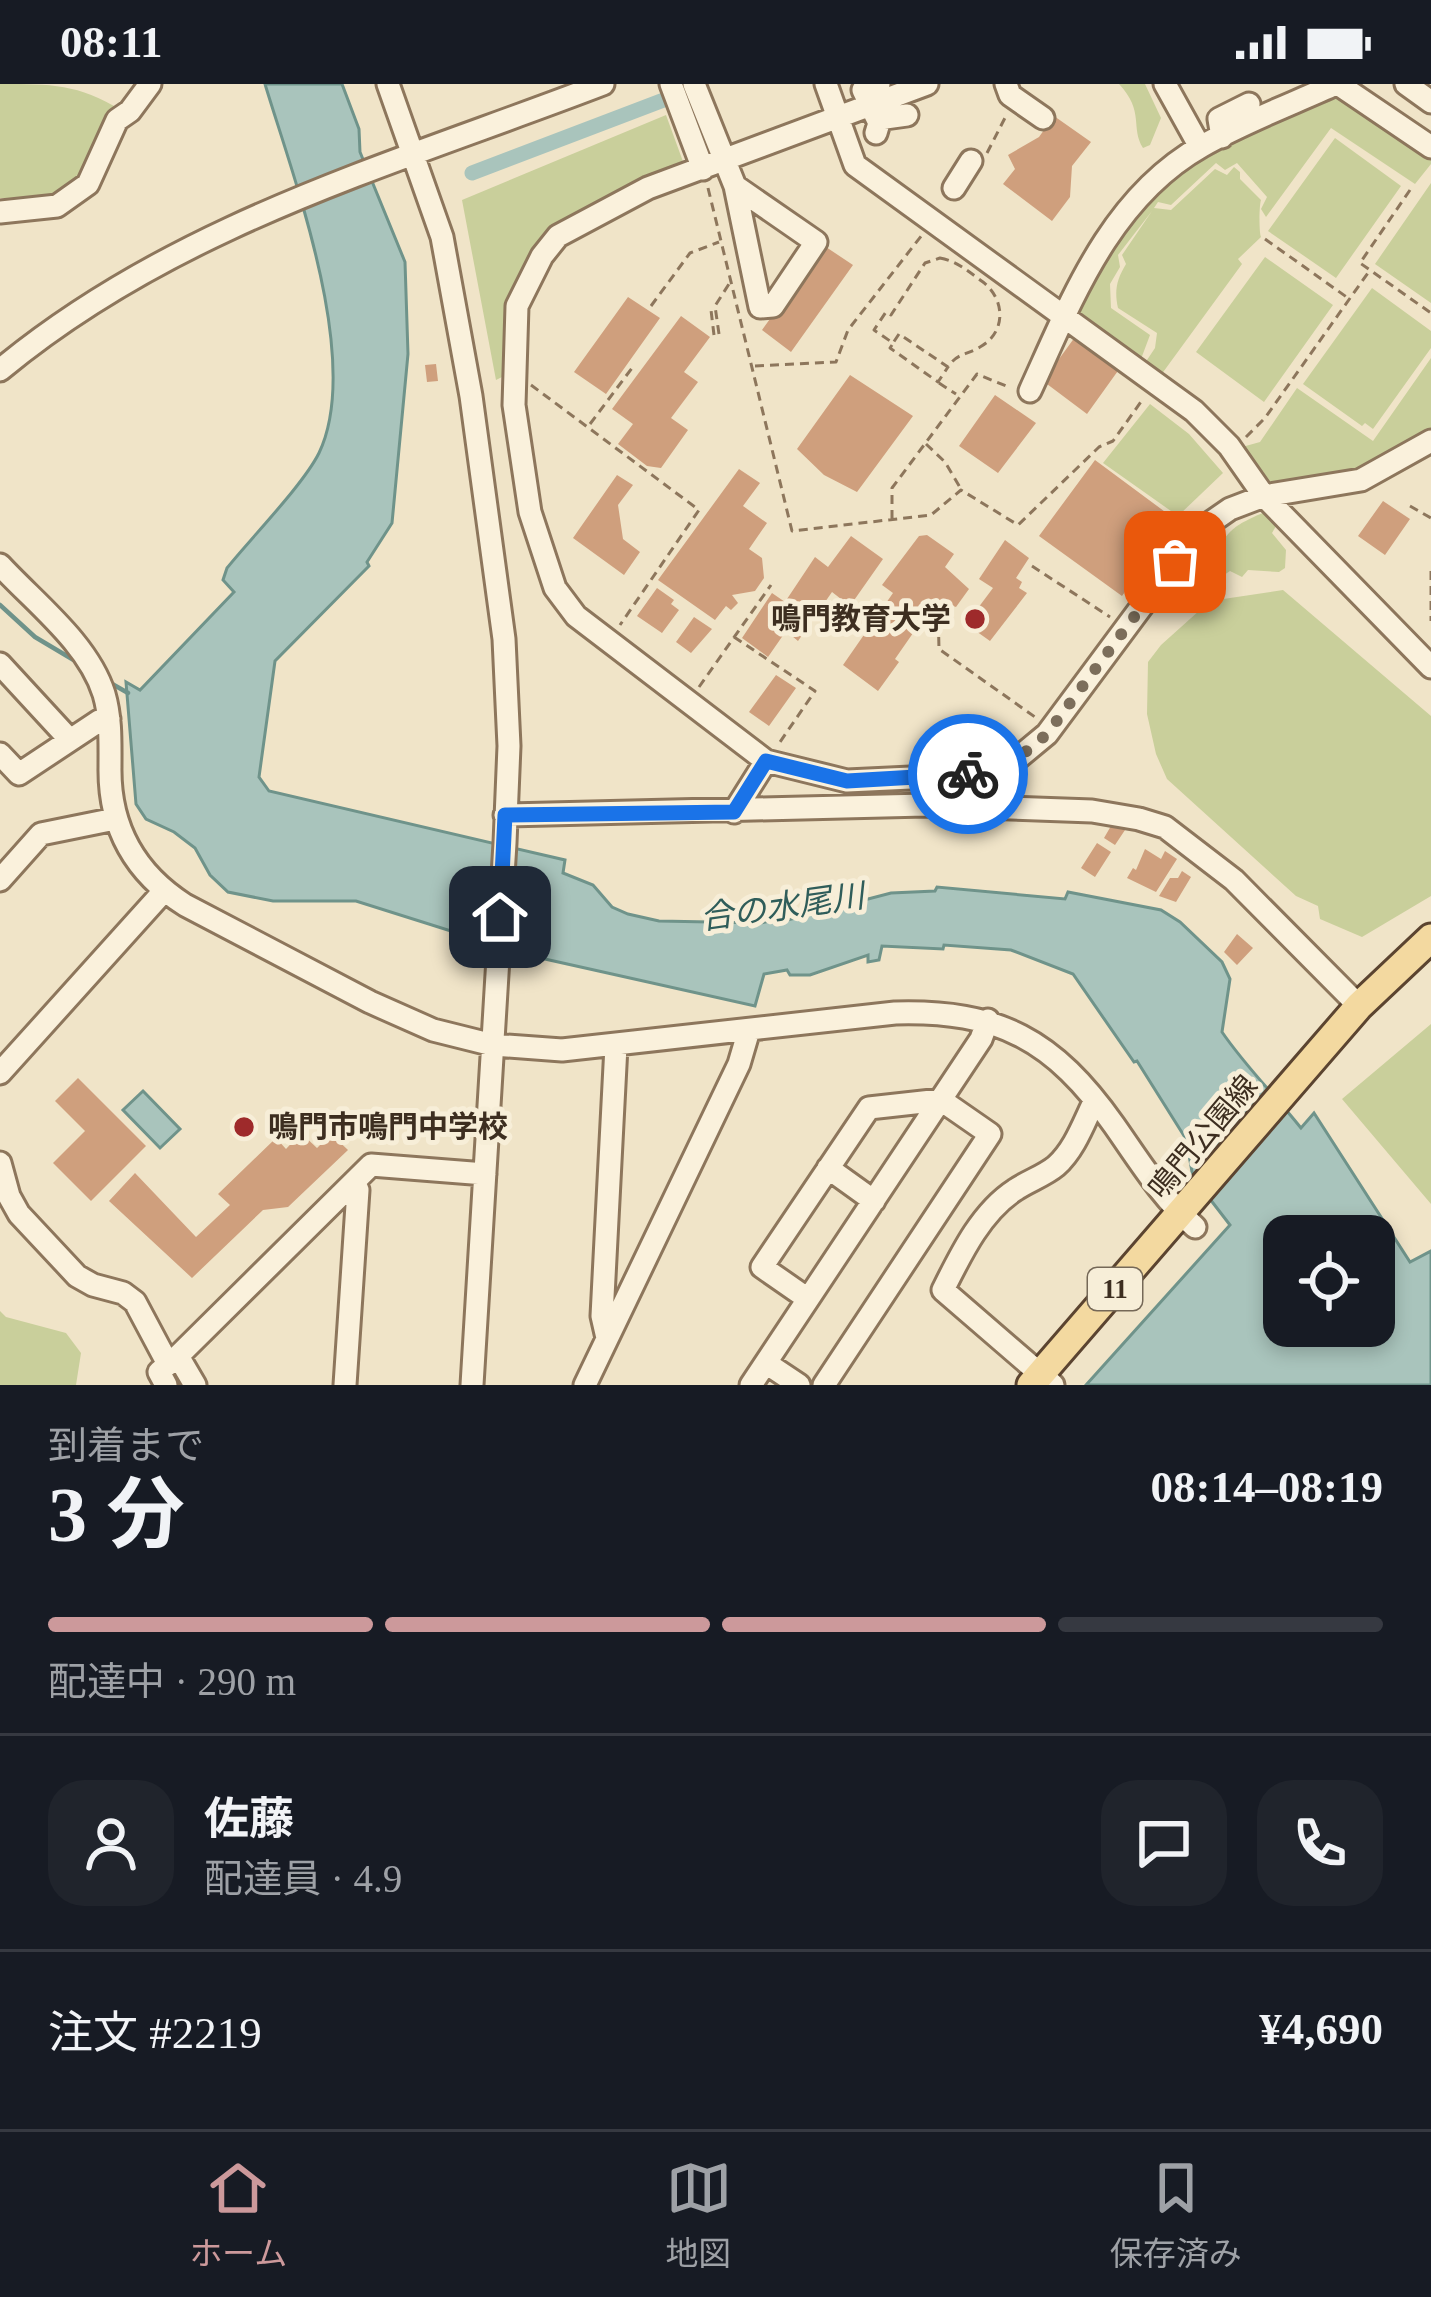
<!DOCTYPE html>
<html lang="ja">
<head>
<meta charset="utf-8">
<style>
  body { margin:0; font-family:"Times New Roman","Noto Sans JP",serif; background:#20242c; color:#f1f3f6; height:100vh; display:flex; flex-direction:column; font-size:45px; white-space:nowrap }
  * { box-sizing:border-box; margin:0 }
  p { font-size:39px; color:#9ea1a6 }
  .icon { flex:none; width:66px; height:66px; fill:none; stroke:currentColor; stroke-width:2; stroke-linecap:round; stroke-linejoin:round }
  .map { position:relative; height:1301px; overflow:hidden }
  .details { display:flex; flex-direction:column; background:#171b24; flex:1 }
  .details>* { flex:none }
  .controls { position:absolute; left:1263px; top:1131px; display:grid; gap:24px }
  .controls a { display:grid; place-items:center; width:132px; height:132px; border-radius:24px; background:#171b24; box-shadow:0 6px 18px #0003; font-size:60px }
  .pin { position:absolute; display:grid; place-items:center; width:102px; height:102px; color:#fff; margin:-51px; border-radius:24px; box-shadow:0 6px 18px #0006 }
  .courier { position:absolute; display:grid; place-items:center; width:120px; height:120px; margin:-60px; border:9px solid #1a73e8; border-radius:50%; background:#fff; color:#222; box-shadow:0 3px 15px #0007 }
  .overview em { font-style:normal; font-weight:700 }
  .overview div { display:flex; flex-direction:column-reverse }
  .overview { display:flex; align-items:center; justify-content:space-between; height:204px; padding:0 48px }
  h1 { font-size:78px; font-weight:700; line-height:90px }
  .bar { display:grid; grid-template-columns:repeat(4,1fr); gap:18px 12px; align-content:center; height:144px; padding:0 48px }
  .bar i { height:15px; border-radius:9px; background:#363941 }
  .bar .selected { background:#cc999b }
  .bar p { grid-column:span 4 }
  .line { display:flex; align-items:center; gap:30px; padding:0 48px; border-top:3px solid #363941 }
  .line div { flex:1 }
  .round { display:grid; place-items:center; flex:none; width:126px; height:126px; border-radius:36px; background:#20242c }
  .status { display:flex; justify-content:space-between; align-items:center; height:84px; padding:0 60px; background:#171b24; direction:ltr }
  .status svg { height:33px; fill:currentColor }
  .dock { display:flex; justify-content:space-around; align-items:center; height:168px; border-top:3px solid #363941; background:#171b24; font-size:33px; color:#9ea1a6 }
  .dock a { display:grid; justify-items:center; gap:6px }
  .dock .selected { color:#cc999b }
  .map>svg:first-child { display:block }
  .green { fill:#c9cf9b }
  .water { fill:#a9c4bc; stroke:#6f938a; stroke-width:3; fill-rule:evenodd }
  .lines { fill:none; stroke-linecap:round; stroke-linejoin:round }
  .stream { stroke:#6f938a; stroke-width:4.5 }
  .canal { stroke:#a9c4bc; stroke-width:15 }
  .building { fill:#cf9f7d }
  .minor-casing { stroke:#8d765c; stroke-width:27 }
  .major-casing { stroke:#5b4430; stroke-width:33 }
  .path { stroke:#8d765c; stroke-width:3; stroke-dasharray:9 6; stroke-linecap:butt }
  .minor { stroke:#faf1dc; stroke-width:21 }
  .major { stroke:#f3d9a0; stroke-width:27 }
  .done { stroke:#7c6e5b; stroke-width:12; stroke-dasharray:0 21.6 }
  .route { stroke:#1a73e8; stroke-width:15 }
  .poi-dot { fill:#9e2a2b; stroke:#f7eed8; stroke-width:4.5 }
  .labels { text-anchor:middle; stroke-width:10; stroke-linejoin:round; paint-order:stroke }
  .shield { fill:#f7eed8; stroke:#756857; stroke-width:3 }
  .shield-label { font-size:27px; font-weight:bold; fill:#3d2e20 }
  .poi-label { font-size:30px; font-weight:bold; fill:#3d2e20; stroke:#f7eed8; text-anchor:end }
  .street-label { font-size:30px; fill:#3d2e20; stroke:#f7eed8 }
  .water-label { font-size:33px; font-style:italic; fill:#2f5d5a; stroke:#f7eed8 }
</style>
</head>
<body>
<div class="status"><b>08:11</b><svg viewBox="0 0 49 12"><path d="M0 12V9h3v3zM5 12V6h3v6zM10 12V3h3v9zM15 12V0h3v12zM26 1h20v11H26zM47 4h2v5h-2z"/></svg></div>
<div class="map">
<svg width="1431" height="1301" viewBox="0 0 1431 1301">
  <rect width="100%" height="100%" fill="#f0e4c8"/>
  <path class="green" d="M0,0C52,0 78,0 121,26L93,83L51,118L0,114Z
    M1119,0H1145L1161,34L1150,61L1143,64C1130,43 1145,28 1119,0Z
    M1341,7L1431,66V80L1415,100L1331,44L1266,133L1261,125L1267,113L1237,79L1225,86L1216,79L1171,121L1158,118L1154,124L1171,126L1215,85L1227,91L1234,83L1240,88V95L1261,116C1259,122 1259,149 1261,153L1238,175L1242,180L1161,291L1145,279L1155,264L1157,249L1118,224C1114,206 1117,195 1126,180L1122,171L1152,127L1118,171L1120,183L1110,200L1111,224L1150,251L1141,275C1119,262 1083,246 1077,220C1088,199 1097,173 1111,154C1167,77 1258,45 1341,7Z
    M666,31L685,83C608,112 534,128 510,218C504,241 506,269 504,292L496,296L462,116Z
    M1335,54L1401,102L1336,194L1268,147Z
    M1431,99V219L1375,180Z
    M1265,173L1333,221L1264,318L1196,268Z
    M1372,204L1431,247V264L1373,345L1365,339L1362,342L1303,300Z
    M1431,274V346L1351,390L1276,402L1268,399L1242,363L1260,358L1297,304L1373,357Z
    M1150,320L1189,350L1223,389L1178,432L1103,379Z
    M1267,427L1276,442L1272,449L1286,466L1285,484L1279,488L1248,486L1242,493L1230,487L1224,491L1207,477C1234,444 1226,445 1267,427Z
    M1283,506L1431,632V812L1362,853L1320,835L1318,822L1296,812L1167,695L1156,670L1147,630L1148,578L1161,561L1210,517Z
    M1431,940V1120L1342,1015Z
    M0,1227L6,1233L66,1249L81,1269L76,1301H0Z"/>
  <path class="water" d="M265,0H342L359,45L360,68L405,178L408,270L392,439L367,478L369,482L275,577L259,693L269,707L565,776L563,789L593,801L612,823L628,830L659,837L761,839L774,836L776,839L891,809L935,807L937,803L1065,815L1068,808L1161,826L1180,838L1222,878L1230,895L1222,948C1246,983 1274,1010 1301,1044L1314,1029L1410,1178L1431,1167V1301H1086L1230,1141L1193,1093L1186,1055L1137,977L1134,978L1073,890L1011,866L944,861L943,865L882,862L879,876L868,878V871L810,891H790L787,886L764,890L755,922L527,871L356,817H273L228,808L210,791L195,764L174,748L146,735L136,720L126,598L140,606L234,508L223,496L227,484C251,454 303,401 319,369C363,277 293,93 265,0ZM1284,1152H1374V1242H1284Z
    M143,1007L180,1045L160,1064L123,1026Z"/>
  <g class="lines">
    <path class="stream" d="M0,521L35,553L77,578
      M107,597L128,609
      M174,1288L180,1301"/>
    <path class="canal" d="M472,89L682,9"/>
  </g>
  <path class="building" d="M1054,32L1091,58L1072,82L1070,113L1052,137L1003,100L1015,85L1008,71L1039,53Z
    M823,161L853,181L791,268L762,246Z
    M628,213L660,234L606,310L574,288Z
    M681,232L710,253L684,288L698,298L671,334L688,346L661,384L647,382L618,360L633,340L612,325Z
    M1075,253L1120,284L1087,330L1043,297Z
    M436,280L438,297L427,298L425,281Z
    M850,291L913,332L857,408L824,391L797,365Z
    M995,311L1036,339L998,389L959,362Z
    M1095,376L1176,436L1122,512L1039,452Z
    M739,385L760,399L743,422L767,439L749,465L762,474L764,494L755,507L732,511L738,519L731,526L726,522L715,536L658,496Z
    M617,391L633,401L618,421L623,455L640,468L624,491L573,454Z
    M1383,417L1410,435L1385,471L1358,452Z
    M927,451L954,470L945,483L969,505L956,523L936,516L895,575L899,578L878,607L843,581L893,509L882,501L919,452Z
    M851,452L883,475L850,522L832,508L798,557L786,547L768,573L742,554L772,509L785,518L815,473L828,483Z
    M1005,456L1029,474L1016,494L1022,498L1019,504L1027,509L990,557L966,540L993,504L979,495Z
    M657,504L674,516L671,520L679,526L662,549L637,532Z
    M694,533L712,545L691,569L676,558Z
    M776,591L796,604L769,642L749,628Z
    M1115,735L1127,743L1115,761L1104,754Z
    M1097,759L1111,768L1095,793L1081,784Z
    M1145,765L1161,775L1165,767L1177,775L1156,808L1127,794L1133,784L1136,786Z
    M1182,787L1191,793L1176,818L1159,812L1170,794H1178Z
    M1237,850L1253,864L1237,881L1224,868Z
    M78,994L146,1062L91,1117L53,1079L85,1047L55,1017Z
    M301,1049L317,1064L331,1050L348,1066L288,1123L263,1126L192,1194L109,1117L135,1089L196,1153L230,1121L218,1110L276,1054L286,1065Z"/>
  <g class="lines">
    <g class="minor-casing">
      <path id="minor" d="M388,0L442,153L471,312L504,555L509,662L505,759L472,1301
        M671,0L703,85
        M694,0L735,102L760,223L773,222L816,158L735,102
        M826,0L855,81L1194,327L1229,362L1264,412L1431,583
        M927,0L648,104L558,152L542,172L517,222L514,321L530,428L555,504L576,532L766,677L847,697L953,692L1006,684L1047,650L1197,448L1230,425L1264,412L1361,396L1431,357
        M1006,0L1010,11L1043,34
        M1165,0L1200,63
        M1338,0L1431,63
        M1406,0L1431,18
        M878,35L907,31
        M876,49L879,39L863,6L879,0
        M1222,53L1219,35L1249,20
        M954,104L971,77
        M0,128L57,122L88,100L117,36L130,27L150,0
        M0,286C176,140 392,81 603,0
        M1030,307C1072,215 1110,114 1202,62C1244,38 1292,20 1336,0
        M0,481C35,519 88,559 104,610C111,634 110,658 110,683C109,743 135,789 185,821L370,918L433,946L493,961L562,966L895,929C999,926 1054,956 1114,1041C1140,1078 1161,1113 1195,1143
        M0,580L70,656
        M0,670L19,690L99,637L109,635
        M734,728L766,677
        M505,731L925,721L1092,727L1139,735L1165,743L1234,796L1359,922
        M0,796L41,750L115,735
        M0,989L164,807
        M0,1079L9,1112L19,1130L77,1192L93,1201L123,1209L135,1218L168,1280
        M828,1084L874,1117
        M808,1215L762,1183L869,1024L941,1016L990,1050L824,1301
        M607,1254L602,1232L616,962
        M178,1272L371,1081L485,1090
        M766,1279L799,1301
        M166,1301L159,1288L178,1272L195,1301
        M345,1301L358,1106L354,1098
        M585,1301L739,980L749,946
        M751,1301L981,955L988,936
        M1053,1301L943,1206C961,1170 981,1128 1015,1106C1028,1097 1044,1092 1056,1082C1075,1065 1084,1038 1095,1016"/>
    </g>
    <g class="major-casing">
      <path id="major" d="M1031,1301L1359,922L1431,854"/>
    </g>
    <path class="path" d="M987,69L1007,30
      M708,104L792,447L931,431L961,406L1018,441L1099,363L1113,357L1143,315
      M1410,106L1360,179L1431,229
      M1265,155L1348,214
      M940,174C957,177 969,188 983,198C1005,215 1007,248 980,263C967,271 957,269 948,283L899,250L893,259L874,246L886,228L891,231L925,179Z
      M651,222L690,169L719,158
      M719,250L715,222L729,200
      M714,251L711,226L714,225
      M892,261L890,264L938,298L948,283
      M755,282L836,278L848,246L922,151
      M939,299L956,310
      M531,301L699,426L620,541
      M590,340L632,284
      M1246,353L1265,334L1370,186
      M926,360L945,378L961,405
      M1410,422L1431,434
      M892,435V404L977,290L1011,304
      M1032,482L1110,533
      M1431,487V537
      M938,523L939,565L1035,633
      M734,553L815,607L780,658
      M699,603L771,501"/>
    <use href="#minor" class="minor"/>
    <use href="#major" class="major"/>
  </g>
  <g class="lines">
    <path class="done" d="M968,690L1006,684L1047,650L1175,478"/>
    <path class="route" d="M500,833L505,731L734,728L766,677L847,697L968,690"/>
  </g>
  <g class="poi-dot">
    <circle cx="975" cy="535" r="12"/>
    <circle cx="244" cy="1043" r="12"/>
  </g>
  <g class="labels">
    <rect class="shield" x="1088" y="1184" width="54" height="42" rx="9"/>
    <g class="shield-label">
      <text x="1115" y="1214">11</text>
    </g>
    <g class="poi-label">
      <text x="951" y="545">鳴門教育大学</text>
      <text x="268" y="1053" text-anchor="start">鳴門市鳴門中学校</text>
    </g>
    <g class="street-label">
      <text transform="translate(1203 1053) rotate(-50)" y="10">鳴門公園線</text>
    </g>
    <g class="water-label">
      <text transform="translate(782 822) rotate(-8)" y="12">合の水尾川</text>
    </g>
  </g>
</svg>
<div class="controls">
<a><svg class="icon" aria-label="locate" viewBox="0 0 24 24"><circle cx="12" cy="12" r="6"/><path d="M12 2v4M12 18v4M2 12h4M18 12h4"/></svg></a>
</div>
<div class="pin" style="left:1175px;top:478px;background:#ea580c"><svg class="icon" aria-label="bag" viewBox="0 0 24 24"><path d="M5 8h14l-1 12H6zM9 8a3 3 0 0 1 6 0"/></svg></div>
<div class="pin" style="left:500px;top:833px;background:#1f2937"><svg class="icon" aria-label="home" viewBox="0 0 24 24"><path d="M3 11l9-7 9 7M6 9v11h12V9"/></svg></div>
<div class="courier" style="left:968px;top:690px"><svg class="icon" aria-label="bike" viewBox="0 0 24 24"><circle cx="6" cy="16" r="4"/><circle cx="18" cy="16" r="4"/><path d="M6 16l4-8h5l3 8M10 8l3 8H6M13 5h3"/></svg></div>
</div>
<section class="details">
<div class="overview"><div><h1>3 分</h1><p>到着まで</p></div><em>08:14–08:19</em></div>
<div class="bar"><i class="selected"></i><i class="selected"></i><i class="selected"></i><i></i><p>配達中 · 290 m</p></div>
<div class="line" style="height:216px"><a class="round"><svg class="icon" aria-label="person" viewBox="0 0 24 24"><circle cx="12" cy="8" r="4"/><path d="M4 21q1-7 8-7t8 7"/></svg></a><div><b>佐藤</b><p>配達員 · 4.9</p></div><a class="round"><svg class="icon" aria-label="chat" viewBox="0 0 24 24"><path d="M4 5h16v11H9l-5 4z"/></svg></a><a class="round"><svg class="icon" aria-label="phone" viewBox="0 0 24 24"><path d="M5 4h4l2 5-3 2q2 4 5 5l2-3 5 2v4C11 20 4 13 5 4z"/></svg></a></div>
<div class="line" style="height:156px"><div>注文 #2219</div><b>¥4,690</b></div>
</section>
<nav class="dock">
<a class="selected"><svg class="icon" aria-label="home" viewBox="0 0 24 24"><path d="M3 11l9-7 9 7M6 9v11h12V9"/></svg>ホーム</a>
<a><svg class="icon" aria-label="map" viewBox="0 0 24 24"><path d="M3 6l6-2 6 2 6-2v14l-6 2-6-2-6 2zM9 4v14M15 6v14"/></svg>地図</a>
<a><svg class="icon" aria-label="saved" viewBox="0 0 24 24"><path d="M7 4h10v16l-5-4-5 4z"/></svg>保存済み</a>
</nav>
</body>
</html>
